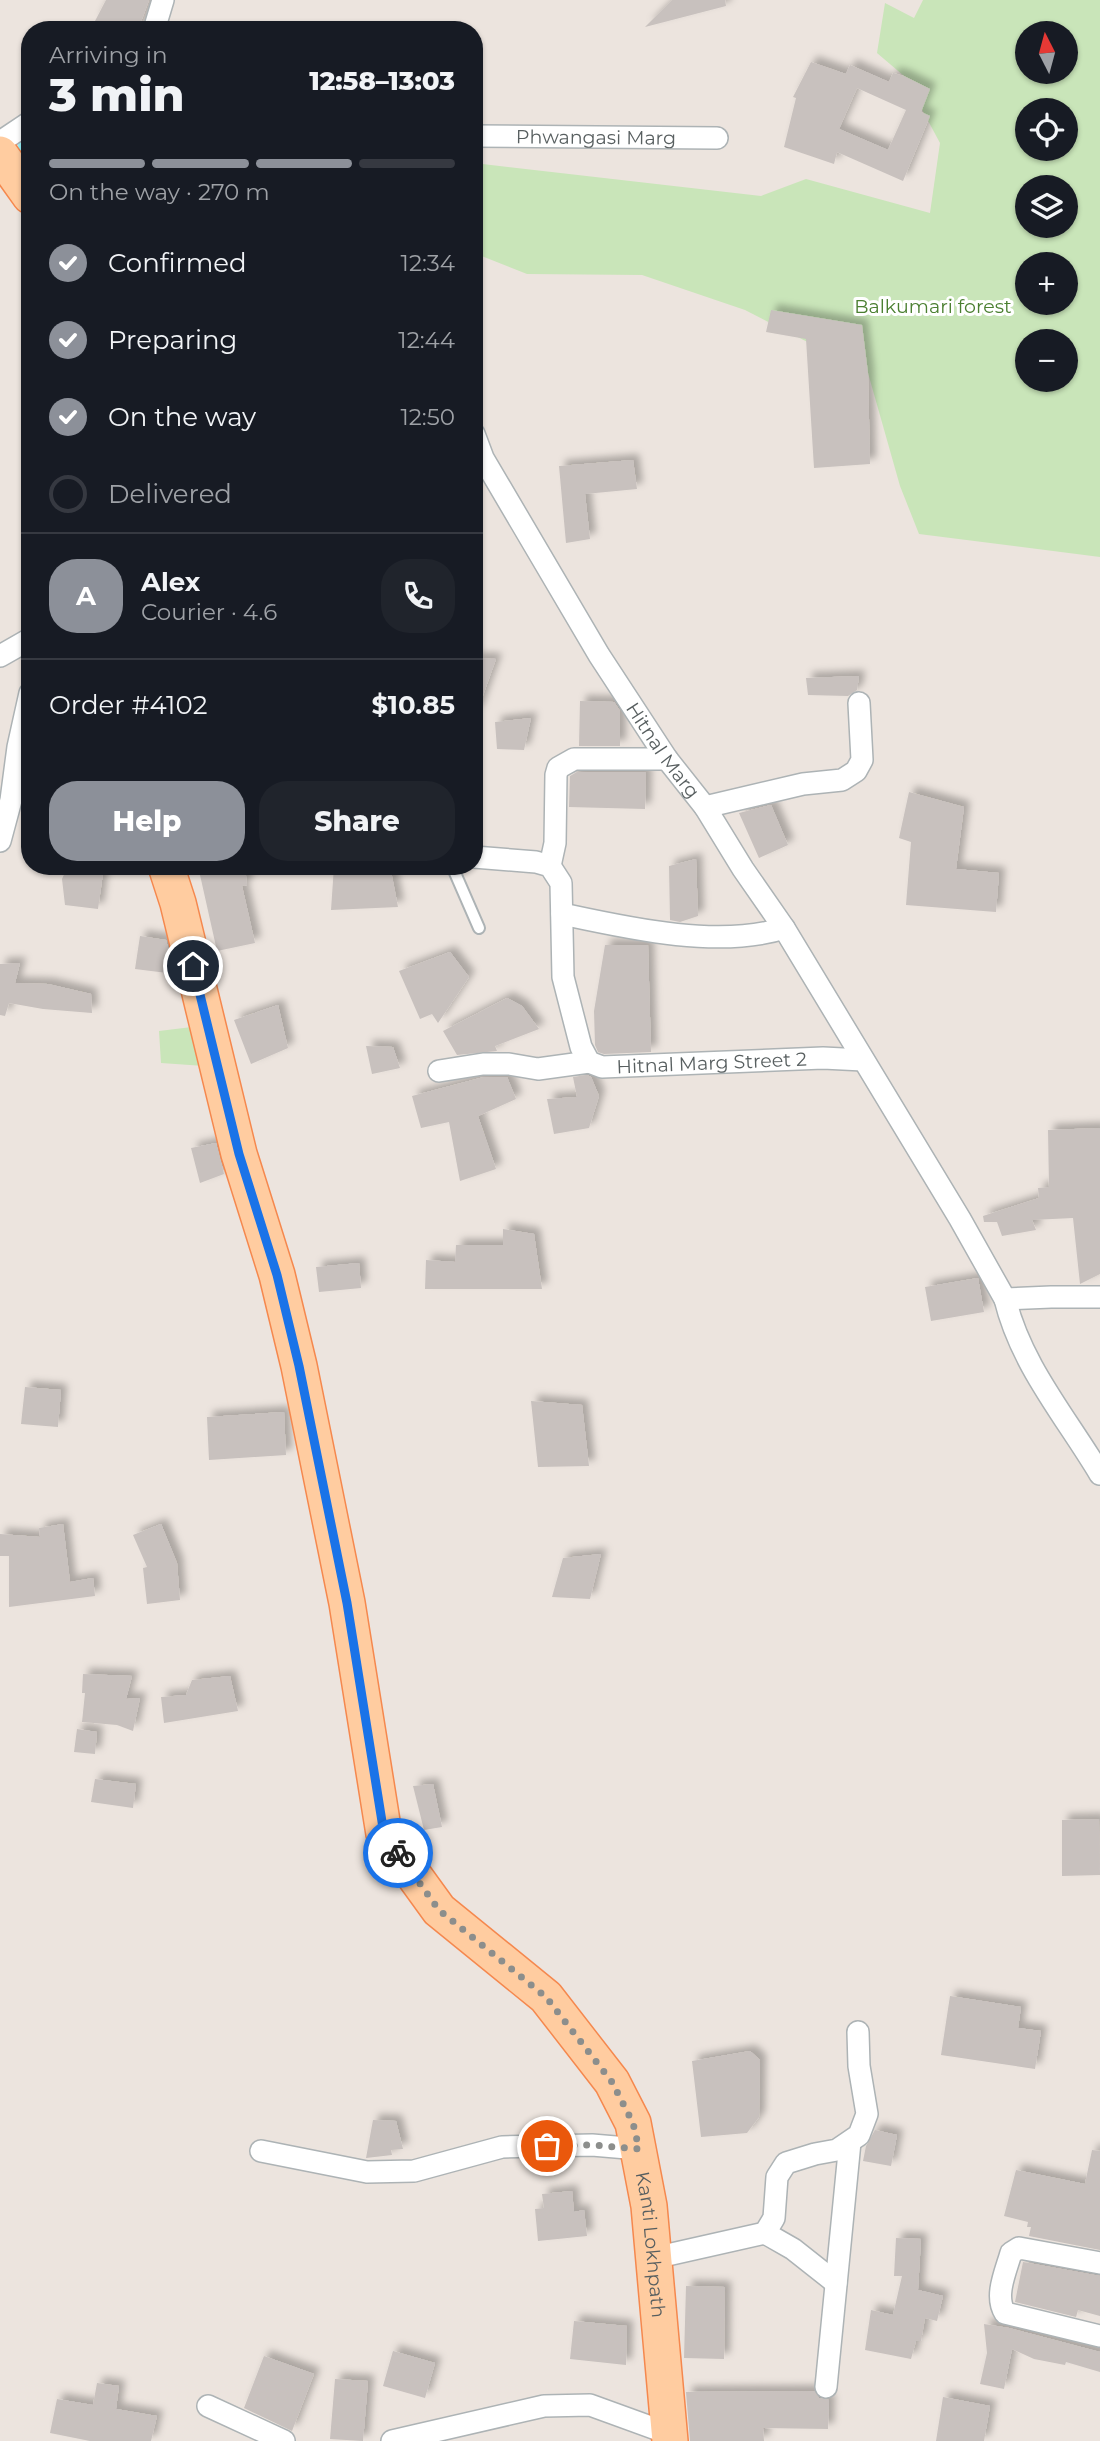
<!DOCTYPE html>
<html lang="en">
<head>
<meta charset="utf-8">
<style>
  body { margin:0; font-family:Montserrat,sans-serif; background:#20242c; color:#f1f3f6; height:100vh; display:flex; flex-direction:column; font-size:26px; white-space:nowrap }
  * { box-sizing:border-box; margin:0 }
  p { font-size:23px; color:#9ea1a6 }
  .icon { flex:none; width:38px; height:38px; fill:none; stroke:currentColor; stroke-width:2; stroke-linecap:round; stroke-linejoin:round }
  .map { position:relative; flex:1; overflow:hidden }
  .details { position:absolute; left:21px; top:21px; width:462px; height:854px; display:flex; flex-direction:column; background:#171b24; border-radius:28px; box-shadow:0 2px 5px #0004 }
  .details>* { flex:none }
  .needle { width:46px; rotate:354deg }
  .fabs { position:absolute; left:1015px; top:21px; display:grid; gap:14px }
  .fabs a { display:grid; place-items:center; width:63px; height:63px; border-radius:50%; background:#171b24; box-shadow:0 2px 5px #0004; font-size:35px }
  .pin { position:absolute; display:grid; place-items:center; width:60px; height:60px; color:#fff; margin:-30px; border:4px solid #fff; border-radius:50%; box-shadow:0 2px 7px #0007 }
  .courier { position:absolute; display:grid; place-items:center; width:70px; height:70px; margin:-35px; border:5px solid #1a73e8; border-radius:50%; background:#fff; color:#222; box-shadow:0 2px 9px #0007 }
  .overview em { font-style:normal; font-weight:800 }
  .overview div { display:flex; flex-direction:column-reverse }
  .overview { display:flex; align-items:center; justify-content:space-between; height:119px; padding:0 28px }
  h1 { font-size:46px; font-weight:800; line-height:52px }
  .bar { display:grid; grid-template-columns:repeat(4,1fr); gap:10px 7px; align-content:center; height:84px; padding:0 28px }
  .bar i { height:9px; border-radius:5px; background:#363941 }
  .bar .current { background:#8c9099 }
  .bar p { grid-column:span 4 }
  .line { display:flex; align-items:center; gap:18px; padding:0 28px; border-top:2px solid #363941 }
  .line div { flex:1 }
  .round { display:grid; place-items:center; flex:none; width:74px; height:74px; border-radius:28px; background:#20242c }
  ol { padding:0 28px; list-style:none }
  li { display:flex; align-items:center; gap:21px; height:77px }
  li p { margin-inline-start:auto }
  li .icon { padding:7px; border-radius:50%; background:#8c9099; color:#fff; stroke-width:4 }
  li:last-child { color:#9ea1a6 }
  li i { width:38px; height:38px; border:4px solid #363941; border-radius:50% }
  .action { display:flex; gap:14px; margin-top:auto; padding:14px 28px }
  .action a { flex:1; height:80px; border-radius:28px; background:#8c9099; color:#fff; font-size:28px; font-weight:800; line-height:80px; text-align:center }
  .action a+a { background:#20242c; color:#f1f3f6 }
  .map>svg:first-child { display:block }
  .green { fill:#c9e5b9; fill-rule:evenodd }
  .water { fill:#9bf9ff }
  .building { fill:#c8c1be; fill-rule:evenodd; filter:url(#shadow) }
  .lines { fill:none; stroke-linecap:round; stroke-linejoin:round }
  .service-casing { stroke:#adb3b5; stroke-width:14 }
  .minor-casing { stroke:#adb3b5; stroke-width:24 }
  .primary-casing { stroke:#f5884e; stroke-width:38 }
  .service { stroke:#fff; stroke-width:10 }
  .minor { stroke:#fff; stroke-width:21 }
  .primary { stroke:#ffcca0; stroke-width:35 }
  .done { stroke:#8c8e8c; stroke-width:7; stroke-dasharray:0 12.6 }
  .route { stroke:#1a73e8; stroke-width:9 }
  .labels { text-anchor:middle; stroke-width:6; stroke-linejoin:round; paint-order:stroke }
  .street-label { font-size:19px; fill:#585f60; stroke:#fff }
  .park-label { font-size:19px; fill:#4a7f30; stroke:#fff }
</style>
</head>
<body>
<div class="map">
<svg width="1100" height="2441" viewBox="0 0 1100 2441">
  <defs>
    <filter id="shadow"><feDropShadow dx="6" dy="-6" stdDeviation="3.5" flood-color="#0004"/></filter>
  </defs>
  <rect width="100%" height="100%" fill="#ece4de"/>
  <path class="green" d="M923,0H1100V557L919,534L900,486L868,373L745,310L642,275L527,274L474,253V163L761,196L806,179L930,213L940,143L904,76L877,53L885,3L914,18ZM1027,33H1066V72H1027ZM1027,110H1066V149H1027ZM1027,187H1066V226H1027ZM1027,264H1066V303H1027ZM1027,341H1066V380H1027Z
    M200,1026L204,1066L161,1063L159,1031Z"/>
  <path class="water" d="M30,135V173L16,154L19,142Z"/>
  <path class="building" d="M106,0H149L138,30H112L95,21Z
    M672,0H725L726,6L645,27Z
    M811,62L846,74L850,65L889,82L893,73L904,76L930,89L921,112L930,116L903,181L837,152L834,164L784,147L796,98L793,97ZM857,88L906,110L888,150L839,129Z
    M771,310L862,325L868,373L870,464L814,468L806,339L766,332Z
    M633,460L637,489L585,494L590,539L566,543L559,466Z
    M474,658L496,659L477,712H474Z
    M859,676L857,690L848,696L808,695L806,678Z
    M580,701L614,702L620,711V746H579Z
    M531,718L524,750L497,749L495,722Z
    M577,772H646L645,809L569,807L570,776Z
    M909,792L964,807L956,869L999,873L996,912L906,905L911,842L899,838Z
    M771,805L788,845L759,858L739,813Z
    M696,859L698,916L680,922L670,920L669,866Z
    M68,866H104L98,909L65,905L62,879Z
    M198,866H245L247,885L242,886L255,943L217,951Z
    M334,866L362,871L390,866L398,907L331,910Z
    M140,936L166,940L175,974L135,969Z
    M605,945H648L651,1052L604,1054L598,1052L595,1045L594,1011Z
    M450,952L469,977L438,1023L432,1014L420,1019L399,971Z
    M20,963L15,983L48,984L91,994L92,1013L43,1009L9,1003L5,1016L0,1015V964Z
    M507,998L522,1006L539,1029L495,1046L497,1051L457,1055L443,1031Z
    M278,1005L288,1048L251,1064L234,1020Z
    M366,1046L393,1047L400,1068L372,1074Z
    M587,1075L591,1077L599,1096L589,1128L554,1134L547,1099L577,1097L573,1077Z
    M484,1077H507L516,1099L478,1116L496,1169L460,1181L449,1122L421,1128L412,1096Z
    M1100,1128V1274L1080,1284L1073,1218L1032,1220L1036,1230L1002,1236L997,1222H984L983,1216L1039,1198L1038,1188L1049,1187L1048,1130Z
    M216,1143L224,1174L200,1183L191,1148Z
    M503,1229L534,1234L542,1289H425L426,1260L455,1262L456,1245H503Z
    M359,1263L361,1288L319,1292L316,1267Z
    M978,1278L984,1312L931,1321L925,1287Z
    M25,1387L61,1390L58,1427L21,1424Z
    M531,1401L582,1405L589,1466L538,1467Z
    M284,1412L286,1455L209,1460L207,1417Z
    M63,1524L70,1582L93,1578L95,1596L9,1607V1556H0V1534L40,1537L39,1528Z
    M161,1524L177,1563L180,1600L147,1604L143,1568L147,1567L133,1535Z
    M601,1554L590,1599L552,1597L563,1558Z
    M83,1674L132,1676L126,1699L140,1698L133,1731L117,1725L82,1722L85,1693H82Z
    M230,1676L238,1711L164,1723L161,1697L186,1695L192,1680Z
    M77,1729L97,1732L95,1754L74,1752Z
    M95,1779L136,1784L133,1808L91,1802Z
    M433,1784L442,1827L424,1830L413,1786Z
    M1099,1819L1100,1875L1062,1876V1820Z
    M950,1996L1021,2007L1018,2028L1041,2031L1035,2069L941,2055Z
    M750,2051L760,2060L759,2117L747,2133L701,2137L692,2061Z
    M373,2120L396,2121L403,2149L391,2150L392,2155L366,2158Z
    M875,2130L897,2135L891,2166L863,2161L866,2146Z
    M1092,2150L1100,2151V2250L1029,2236L1031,2227H1027L1028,2222L1004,2216L1016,2170L1085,2184Z
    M572,2191L574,2212L584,2210L587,2236L538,2241L535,2209L544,2208L542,2194Z
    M896,2238L921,2239L918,2290L943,2296L937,2321L925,2318L921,2341H916L911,2359L865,2350L871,2310L893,2315L902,2276H894Z
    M1023,2262L1100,2276V2316L1078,2310L1076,2317L1015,2302Z
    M686,2286L725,2287L724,2359L684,2358Z
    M574,2321L627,2326L626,2365L570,2359Z
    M984,2324L1009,2328L1100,2352V2372L1066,2362L1065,2365L1034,2359L1012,2349L1004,2389L980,2384L987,2353Z
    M393,2351L435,2363L425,2398L383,2386Z
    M264,2356L314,2374L292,2431L244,2408Z
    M335,2379L368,2381L363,2441L330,2439Z
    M97,2383L119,2386L116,2409L157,2416L151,2441H90L50,2433L57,2399L93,2405Z
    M814,2391L819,2398L829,2400L828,2429L763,2428L764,2441H690L686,2392Z
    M943,2397L990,2406L984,2441H936Z"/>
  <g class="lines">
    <g class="service-casing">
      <path id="service" d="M452,866L479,928"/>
    </g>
    <g class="minor-casing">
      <g id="minor">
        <path d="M154,30L163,0"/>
        <path id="s1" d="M474,136L717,138"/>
        <path d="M0,142L30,122"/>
        <path id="s2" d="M474,434L483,458L599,655L667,759L705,807L743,869L784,928L960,1219L1005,1299L1051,1297H1100"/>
        <path d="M0,656L30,639"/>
        <path d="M705,807L803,784L842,780L856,771L862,760L859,703"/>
        <path d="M0,841L11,800L18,747L30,693"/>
        <path id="s3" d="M474,857L536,862L550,866L561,883L563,977L581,1047L589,1062L602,1067L823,1058L863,1060"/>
        <path d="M550,866L555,843L556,775L558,768L574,759H667"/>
        <path d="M562,914C627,928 719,949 784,928"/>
        <path d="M439,1071L483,1064H509L538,1069L589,1062"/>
        <path d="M1005,1299C1021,1365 1066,1417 1100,1474"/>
        <path d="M261,2151L367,2172L414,2171L502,2147L592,2145L639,2149"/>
        <path d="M765,2233L793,2249L836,2283"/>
        <path d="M654,2258L765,2233L774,2218L777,2177L786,2163L815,2154L837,2150L859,2135L867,2114L859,2066L858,2032"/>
        <path d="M1100,2263L1019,2248L1011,2253C1006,2271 994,2296 1005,2313L1100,2336"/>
        <path d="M826,2387L850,2142"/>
        <path d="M208,2406L284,2441"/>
        <path d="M392,2441L544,2406L590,2405L670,2434"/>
      </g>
    </g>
    <g class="primary-casing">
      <g id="primary">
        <path d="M0,154L30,196"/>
        <path id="s4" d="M166,866L178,903L239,1154L277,1275L299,1366L347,1603L384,1834L439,1910L546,1997L612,2082L633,2123L649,2206L670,2441"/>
      </g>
    </g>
    <use href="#service" class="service"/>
    <use href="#minor" class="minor"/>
    <use href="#primary" class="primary"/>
  </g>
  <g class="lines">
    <path class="done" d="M398,1853L439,1910L546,1997L612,2082L633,2123L639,2149L592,2145L547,2146"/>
    <path class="route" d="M193,966L239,1154L277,1275L299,1366L347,1603L384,1834L398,1853"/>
  </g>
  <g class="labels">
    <g class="street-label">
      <text dy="7" stroke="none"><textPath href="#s1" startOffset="122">Phwangasi Marg</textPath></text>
      <text dy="7" stroke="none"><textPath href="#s2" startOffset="369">Hitnal Marg</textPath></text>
      <text dy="7" stroke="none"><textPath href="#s3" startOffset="404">Hitnal Marg Street 2</textPath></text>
      <text dy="7" stroke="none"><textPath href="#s4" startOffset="1502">Kanti Lokhpath</textPath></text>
    </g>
    <g class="park-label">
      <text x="933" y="313">Balkumari forest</text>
    </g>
  </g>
</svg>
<div class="fabs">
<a><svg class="needle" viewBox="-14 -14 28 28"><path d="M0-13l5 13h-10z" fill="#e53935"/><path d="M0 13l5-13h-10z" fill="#9ea1a6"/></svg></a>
<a><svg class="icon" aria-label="locate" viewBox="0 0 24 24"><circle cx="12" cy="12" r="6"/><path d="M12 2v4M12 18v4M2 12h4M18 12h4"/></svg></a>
<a><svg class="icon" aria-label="layers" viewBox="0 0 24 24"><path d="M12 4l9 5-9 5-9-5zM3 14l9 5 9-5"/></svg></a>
<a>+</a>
<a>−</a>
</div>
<div class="pin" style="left:547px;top:2146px;background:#ea580c"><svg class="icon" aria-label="bag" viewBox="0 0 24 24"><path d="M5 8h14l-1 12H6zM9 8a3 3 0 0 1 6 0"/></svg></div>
<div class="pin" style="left:193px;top:966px;background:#1f2937"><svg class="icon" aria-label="home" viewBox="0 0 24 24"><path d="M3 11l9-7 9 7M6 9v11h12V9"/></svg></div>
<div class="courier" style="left:398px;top:1853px"><svg class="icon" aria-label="bike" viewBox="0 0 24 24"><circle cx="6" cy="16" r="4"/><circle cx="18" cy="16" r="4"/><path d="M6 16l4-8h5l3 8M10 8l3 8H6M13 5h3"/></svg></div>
<section class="details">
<div class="overview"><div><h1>3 min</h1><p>Arriving in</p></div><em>12:58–13:03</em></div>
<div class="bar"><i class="current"></i><i class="current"></i><i class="current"></i><i></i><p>On the way · 270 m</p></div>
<ol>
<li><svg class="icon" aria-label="check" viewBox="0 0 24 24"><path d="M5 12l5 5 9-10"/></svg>Confirmed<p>12:34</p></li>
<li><svg class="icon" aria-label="check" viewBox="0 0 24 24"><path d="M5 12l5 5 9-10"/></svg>Preparing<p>12:44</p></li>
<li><svg class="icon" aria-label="check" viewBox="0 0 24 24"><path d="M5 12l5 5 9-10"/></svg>On the way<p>12:50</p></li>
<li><i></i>Delivered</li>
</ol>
<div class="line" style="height:126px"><b class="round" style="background:#8c9099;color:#fff">A</b><div><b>Alex</b><p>Courier · 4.6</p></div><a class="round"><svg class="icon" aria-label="phone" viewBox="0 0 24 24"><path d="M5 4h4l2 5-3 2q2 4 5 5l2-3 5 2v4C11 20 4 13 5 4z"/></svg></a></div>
<div class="line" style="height:91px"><div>Order #4102</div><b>$10.85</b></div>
<div class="action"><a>Help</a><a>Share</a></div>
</section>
</div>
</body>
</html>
